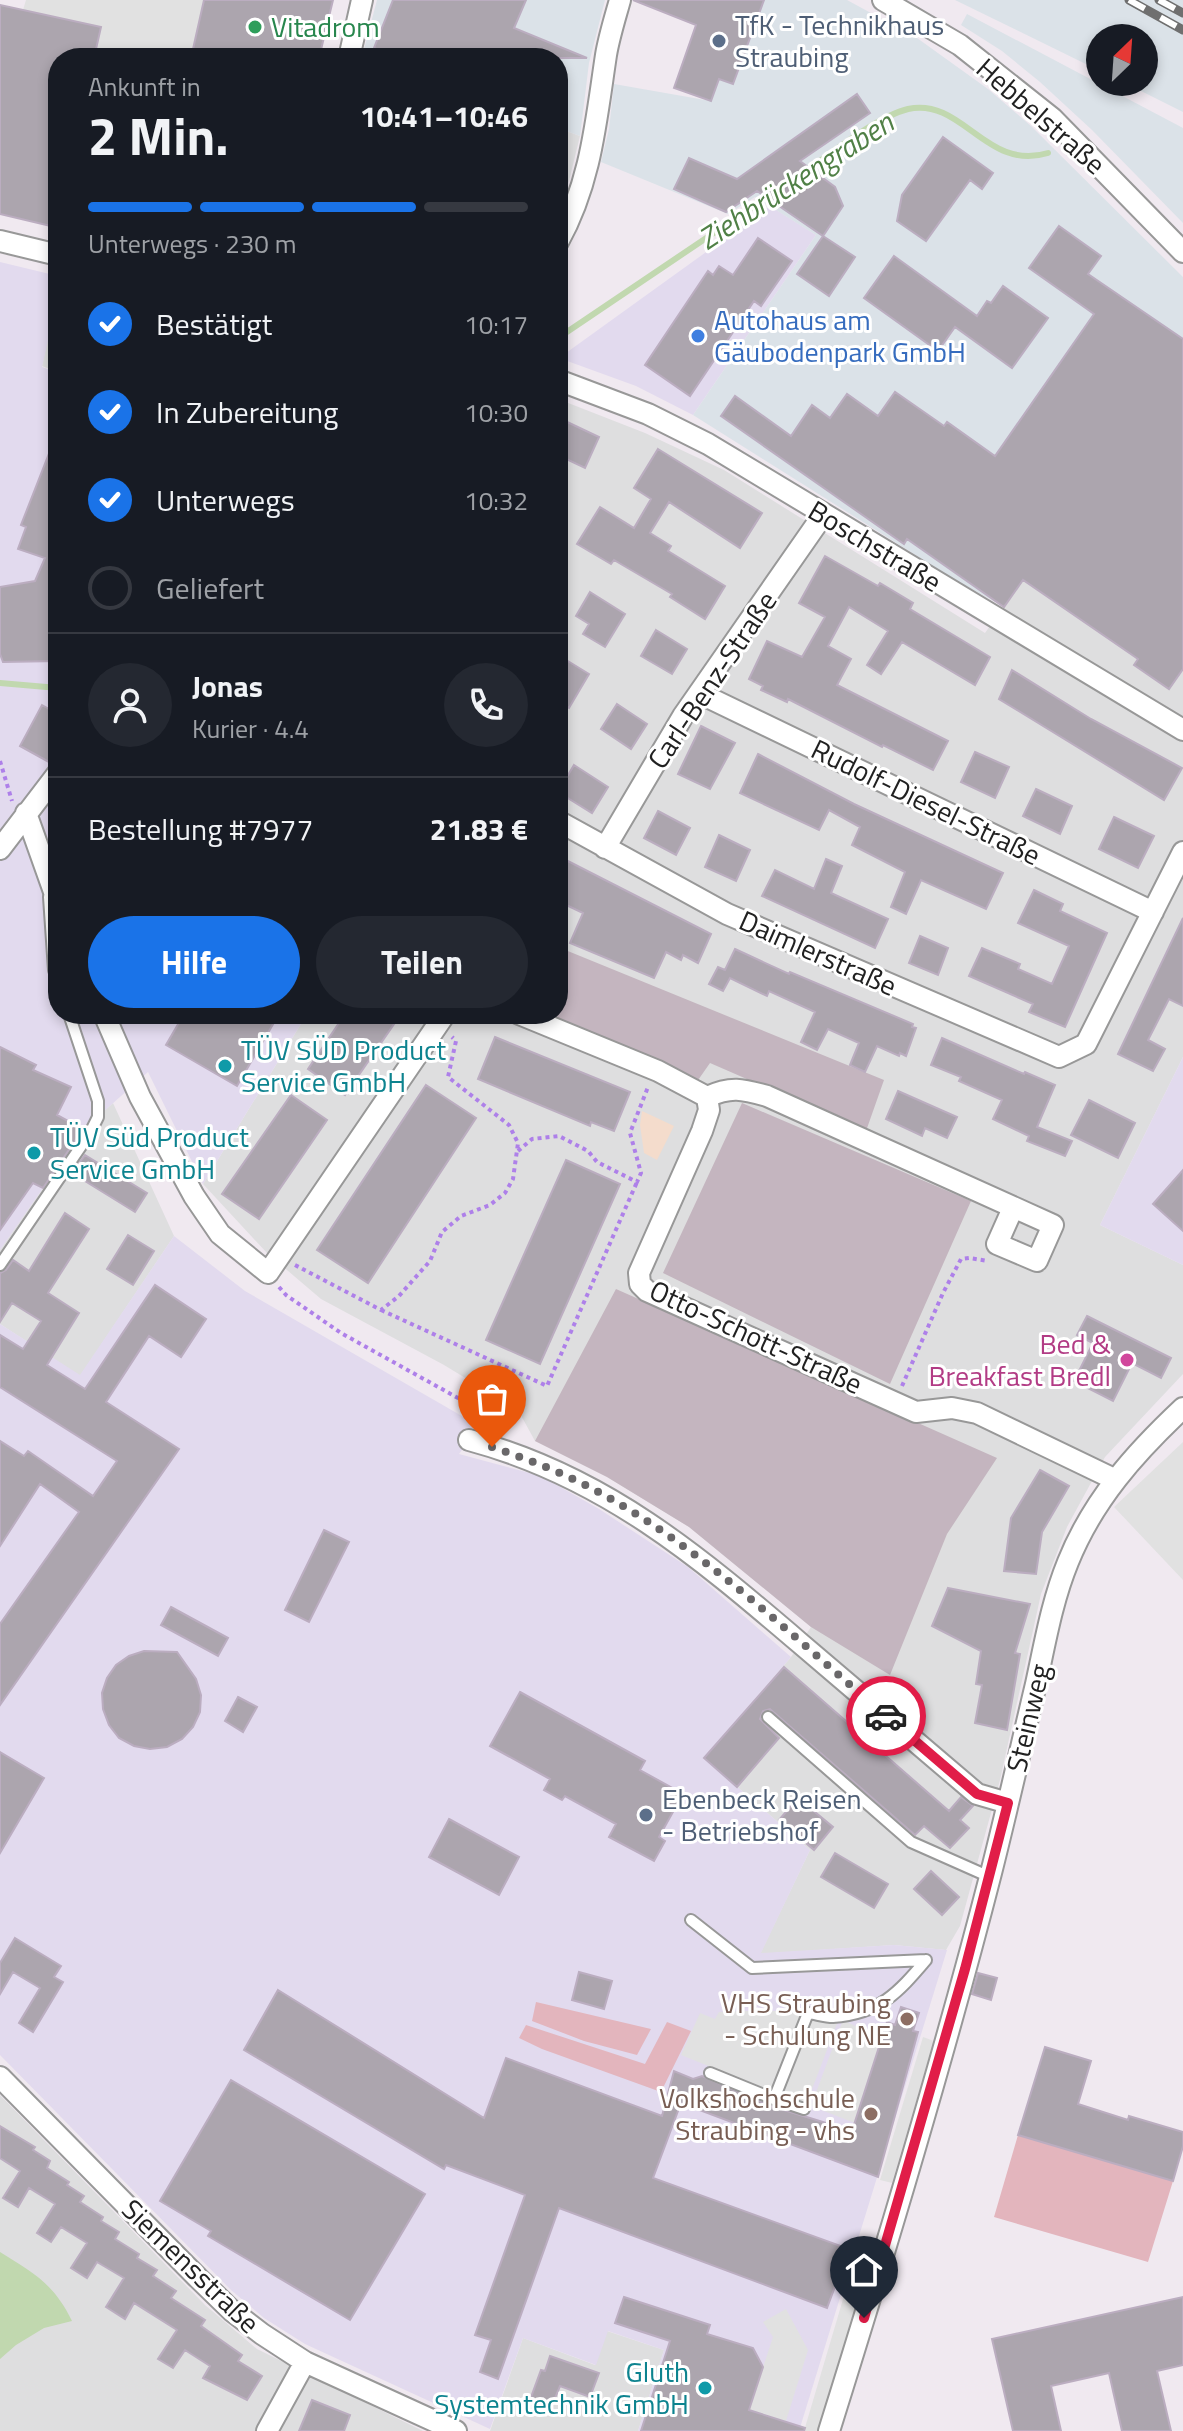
<!DOCTYPE html>
<html lang="de">
<head>
<meta charset="utf-8">
<style>
  body { margin:0; font-family:"Titillium Web",sans-serif; background:#242831; color:#f1f3f6; height:100vh; display:flex; flex-direction:column; font-size:30px; white-space:nowrap }
  * { box-sizing:border-box; margin:0 }
  p { font-size:26px; color:#9ea1a6 }
  .icon { flex:none; width:44px; height:44px; fill:none; stroke:currentColor; stroke-width:2; stroke-linecap:round; stroke-linejoin:round }
  .map { position:relative; flex:1; overflow:hidden }
  .details { position:absolute; left:48px; top:48px; width:520px; height:976px; display:flex; flex-direction:column; background:#171b24; border-radius:32px; box-shadow:0 4px 12px #0003 }
  .details>* { flex:none }
  .needle { width:52px; rotate:25deg }
  .fabs { position:absolute; left:1086px; top:24px; display:grid; gap:16px }
  .fabs a { display:grid; place-items:center; width:72px; height:72px; border-radius:50%; background:#171b24; box-shadow:0 4px 12px #0003; font-size:40px }
  .pin { position:absolute; display:grid; place-items:center; width:68px; height:68px; color:#fff; margin:-82px -34px; border-radius:50% 50% 50% 0; rotate:-45deg; box-shadow:0 0 8px #0007 }
  .pin .icon { rotate:45deg }
  .courier { position:absolute; display:grid; place-items:center; width:80px; height:80px; margin:-40px; border:6px solid #e11d48; border-radius:50%; background:#fff; color:#222; box-shadow:0 2px 10px #0007 }
  .summary em { font-style:normal; font-weight:700 }
  .summary div { display:flex; flex-direction:column-reverse }
  .summary { display:flex; align-items:center; justify-content:space-between; height:136px; padding:0 40px }
  h1 { font-size:52px; font-weight:700; line-height:60px }
  .bar { display:grid; grid-template-columns:repeat(4,1fr); gap:12px 8px; align-content:center; height:96px; padding:0 40px }
  .bar i { height:10px; border-radius:6px; background:#363941 }
  .bar .selected { background:#1a73e8 }
  .bar p { grid-column:span 4 }
  .line { display:flex; align-items:center; gap:20px; padding:0 40px; border-top:2px solid #363941 }
  .line div { flex:1 }
  .round { display:grid; place-items:center; flex:none; width:84px; height:84px; border-radius:42px; background:#242831 }
  ol { padding:0 40px; list-style:none }
  li { display:flex; align-items:center; gap:24px; height:88px }
  li p { margin-inline-start:auto }
  li .icon { padding:8px; border-radius:50%; background:#1a73e8; color:#fff; stroke-width:4 }
  li:last-child { color:#9ea1a6 }
  li i { width:44px; height:44px; border:4px solid #363941; border-radius:50% }
  .primary-button { display:flex; gap:16px; margin-top:auto; padding:16px 40px }
  .primary-button a { flex:1; height:92px; border-radius:48px; background:#1a73e8; color:#fff; font-size:32px; font-weight:700; line-height:92px; text-align:center }
  .primary-button a+a { background:#242831; color:#f1f3f6 }
  .map>svg:first-child { display:block }
  .residential { fill:#dededf }
  .commercial { fill:#e2daee }
  .industrial { fill:#dbe2e8 }
  .construction { fill:#c4b5bf }
  .grass { fill:#e3b5bd }
  .park { fill:#f4dccc }
  .parking { fill:#e1e1e1 }
  .water { fill:#c1d8af }
  .lines { fill:none; stroke-linecap:round; stroke-linejoin:round }
  .stream { stroke:#c1d8af; stroke-width:6 }
  .building { fill:#aca5ae; stroke:#bbadc0; stroke-width:2 }
  .lane-casing { stroke:#989898; stroke-width:14 }
  .street-casing { stroke:#989898; stroke-width:24 }
  .path { stroke:#ae80e9; stroke-width:4; stroke-dasharray:4 4; stroke-linecap:butt }
  .lane { stroke:#fff; stroke-width:10 }
  .street { stroke:#fff; stroke-width:20 }
  .rail-casing { stroke:#6f6f6f; stroke-width:9 }
  .rail { stroke:#fff; stroke-width:6; stroke-dasharray:18; stroke-linecap:butt }
  .done { stroke:#696769; stroke-width:8; stroke-dasharray:0 14.4 }
  .route { stroke:#e11d48; stroke-width:10 }
  .leisure-dot { fill:#2e9e5b; stroke:#fff; stroke-width:3 }
  .service-dot { fill:#5c6f8a; stroke:#fff; stroke-width:3 }
  .shop-dot { fill:#3f7fe0; stroke:#fff; stroke-width:3 }
  .culture-dot { fill:#0f9aa8; stroke:#fff; stroke-width:3 }
  .hotel-dot { fill:#d1479c; stroke:#fff; stroke-width:3 }
  .education-dot { fill:#8d6e63; stroke:#fff; stroke-width:3 }
  .labels { text-anchor:middle; stroke-width:6; stroke-linejoin:round; paint-order:stroke }
  .service-label { font-size:28px; fill:#4e5e75; stroke:#fff; text-anchor:start }
  .leisure-label { font-size:28px; fill:#27864d; stroke:#fff; text-anchor:start }
  .street-label { font-size:28px; fill:#212121; stroke:#fff }
  .shop-label { font-size:28px; fill:#366cbe; stroke:#fff; text-anchor:start }
  .culture-label { font-size:28px; fill:#0d838f; stroke:#fff; text-anchor:start }
  .hotel-label { font-size:28px; fill:#b23c85; stroke:#fff; text-anchor:end }
  .education-label { font-size:28px; fill:#785e54; stroke:#fff; text-anchor:end }
  .water-label { font-size:30px; font-style:italic; fill:#508046; stroke:#fff }
</style>
</head>
<body>
<div class="map">
<svg width="1183" height="2431" viewBox="0 0 1183 2431">
  <rect width="100%" height="100%" fill="#f0e9f0"/>
  <path class="residential" d="M558,128L580,136L569,181L558,206Z
    M58,289V372L42,366Z
    M558,399L645,433L724,470L985,633L1056,533L1183,622V1057L1100,1225L1183,1265V1374L1105,1457L1067,1527L1041,1594L1000,1780L960,1926L946,1950L894,1945L760,1954L810,1850L704,1758L791,1657L811,1627L689,1527L607,1477L535,1441L518,1410L444,1365L321,1299L267,1253L203,1184L307,1014H558Z
    M113,1103L174,1236L80,1376L0,1324V1250L84,1129Z
    M0,2095L205,2305L257,2349L423,2431H0Z
    M607,2331L664,2350L638,2431H490L523,2338L595,2365Z"/>
  <path class="commercial" d="M770,206L816,235L693,415L636,386L559,358Z
    M0,262L58,276L53,319L42,367L58,373V1014H307L203,1184L148,1072L84,1129L0,1250Z
    M1183,1057V1265L1100,1225Z
    M174,1236L245,1291L474,1423L469,1440L459,1454L541,1476L599,1509L688,1567L791,1657L704,1758L810,1850L761,1953L894,1945L947,1950L799,2431H638L664,2350L608,2331L596,2365L523,2338L490,2429L305,2344L264,2318L231,2290L0,2055V1324L80,1375Z"/>
  <path class="industrial" d="M377,0H605L589,63L580,136L558,128V58H376L363,53Z
    M764,0H847L917,38L988,89L1031,126L1183,277V622L1056,534L1021,580L1004,607L952,578L693,415L816,235L755,197L728,214L601,162L609,129L614,84L711,101L719,79L733,84Z
    M955,0H1183V112L1123,82H1144V38H1100V71Z
    M967,14L1183,128V223L1092,130L1040,82L1002,51L961,25Z"/>
  <path class="construction" d="M558,947L884,1080L866,1131L710,1063L696,1083L544,1014H558Z
    M742,1103L971,1201L890,1384L663,1273Z
    M616,1289L997,1458L947,1534L890,1675L811,1627L689,1527L607,1477L535,1441Z"/>
  <path class="grass" d="M536,2002L651,2029L637,2055L584,2041L532,2021Z
    M667,2022L691,2031L661,2092L542,2049L519,2038L526,2025L645,2064Z
    M1018,2135L1173,2181L1148,2262L994,2217Z"/>
  <path class="park" d="M642,1111L674,1126L657,1160L644,1153L640,1125Z"/>
  <path class="parking" d="M26,0H204L191,58H94L101,27L23,10Z
    M1183,1442V1580L1114,1507Z
    M738,2011H785L838,2021L806,2105L681,2055L700,2013L715,2019L719,2012Z
    M843,2020L882,2039L855,2123L811,2106Z
    M923,2037L934,2041L892,2183L880,2180Z
    M857,2252L872,2257L820,2431H804Z
    M786,2309L808,2350L786,2421L749,2410L773,2337L763,2322Z"/>
  <path class="water" d="M0,2252C34,2273 54,2284 72,2321L44,2328L16,2345L0,2359Z"/>
  <g class="lines">
    <path class="stream" d="M803,173C831,154 876,117 908,109C963,97 986,172 1048,153
      M558,338L770,195
      M0,683L58,688"/>
  </g>
  <path class="building" d="M204,0H333L319,58H191Z
    M393,0H526L514,28L587,58H399L374,48Z
    M633,0H764L733,84L719,79L711,101L674,88L696,25Z
    M0,5L101,27L94,58H58V213L55,227L0,214Z
    M857,94L870,113L800,161L835,187L843,206L823,236L757,191L726,212L674,189L689,158L737,179Z
    M943,137L993,173L982,189L970,180L926,241L897,221L902,195Z
    M1059,226L1101,256L1088,274L1183,339V669L1169,689L1134,665L1138,659L1023,580L1004,607L907,539L904,544L721,416L735,396L791,436L812,405L830,418L847,394L878,416L895,392L944,426L947,422L995,456L1094,314L1029,268Z
    M823,236L855,257L829,296L797,274Z
    M758,238L792,261L761,306L754,301L690,396L645,365L708,271L713,275L719,266L733,275Z
    M894,256L977,316L987,301L991,303L1003,286L1048,318L1012,368L955,327L938,351L864,298Z
    M563,420L599,437L585,468L558,455V431Z
    M57,433L58,661L3,662L0,654V587L35,581L45,558L18,549L26,527L21,525Z
    M658,449L762,513L740,548L669,502L650,533L671,546L668,551L725,586L705,619L670,597L672,594L614,560L611,564L577,544L600,507L634,528L651,499L634,488Z
    M825,556L878,586L880,583L913,603L910,609L990,657L975,685L902,642L881,674L867,665L888,631L849,607L828,646L851,659L837,685L948,741L933,770L883,745L882,747L788,699L787,702L761,690L763,686L749,679L767,641L802,657L825,617L799,603Z
    M590,592L625,614L605,647L583,634L589,624L576,616Z
    M656,630L687,649L672,674L641,656Z
    M558,655L589,674L569,708L558,702Z
    M1012,670L1091,719L1182,768L1164,800L999,699Z
    M617,704L647,724L631,749L601,729Z
    M42,705L58,714V721L52,731L58,734V744L49,762L20,746Z
    M701,726L735,743L710,789L678,774Z
    M975,752L1009,767L995,798L961,782Z
    M758,754L854,804L1003,873L986,909L921,880L906,914L891,907L905,872L852,845L860,827L829,810L819,830L740,793Z
    M574,765L608,787L592,813L558,792Z
    M1036,789L1072,806L1060,834L1023,816Z
    M658,811L690,828L676,855L644,838Z
    M1114,817L1154,836L1138,868L1099,849Z
    M719,835L750,850L736,881L705,867Z
    M558,856L711,934L698,963L683,955L681,960L666,952L654,978L570,943L583,913L558,901Z
    M826,859L842,866L831,893L888,919L875,948L762,896L775,870L814,889Z
    M1034,890L1063,904L1060,911L1107,933L1065,1027L1029,1012L1033,1004L969,976L982,948L1020,964L1018,969L1052,984L1069,946L1018,923Z
    M1183,918V1006L1169,999L1148,1040L1165,1049L1153,1071L1118,1054Z
    M920,936L948,948L938,975L909,963Z
    M735,949L789,974L790,972L913,1024L912,1027L916,1028L906,1056L900,1053L899,1056L877,1046L865,1072L850,1065L859,1043L828,1029L817,1050L801,1042L815,1012L769,991L767,996L730,978L723,991L709,984L718,967L725,970Z
    M184,1014H279L237,1086L166,1045Z
    M345,1014H401L345,1095L308,1069Z
    M495,1037L630,1092L614,1131L591,1122L590,1126L478,1079Z
    M942,1038L1024,1074L1025,1072L1055,1085L1037,1127L1072,1141L1065,1156L1027,1141L1029,1136L993,1119L1002,1100L959,1081L961,1077L931,1065Z
    M0,1047L36,1065L33,1070L71,1087L57,1115L83,1129L43,1188L33,1183L0,1230Z
    M426,1085L476,1118L368,1283L317,1250Z
    M898,1091L957,1117L947,1138L925,1128L922,1136L886,1119Z
    M291,1095L327,1120L259,1219L222,1194Z
    M1089,1100L1135,1123L1118,1158L1071,1135Z
    M85,1155L147,1193L135,1212L72,1173Z
    M566,1160L620,1184L540,1364L486,1340Z
    M1183,1170V1231L1153,1204Z
    M65,1213L89,1229L48,1293L79,1313L47,1365L85,1389L155,1285L206,1319L181,1357L149,1336L106,1402L179,1449L0,1705V1624L79,1512L40,1484L0,1546V1441L24,1456L28,1451L93,1496L117,1461L0,1387V1335L23,1349L41,1321L12,1303L0,1322V1273L6,1270L13,1260L29,1271Z
    M128,1235L154,1251L133,1285L107,1269Z
    M1087,1316L1171,1358L1161,1378L1132,1363L1113,1401L1074,1381L1093,1343L1077,1335Z
    M1040,1470L1069,1486L1042,1532L1036,1574L1004,1571L1011,1518Z
    M324,1530L349,1542L309,1622L285,1610Z
    M948,1588L1030,1604L1015,1653L1020,1654L1007,1730L975,1723L982,1685L976,1684L981,1651L932,1626Z
    M171,1607L228,1638L218,1656L161,1625Z
    M144,1651L177,1652L196,1679L201,1695L200,1712L193,1727L182,1739L167,1747L150,1749L134,1746L119,1738L109,1725L103,1709L102,1693L107,1678L116,1665L129,1656Z
    M784,1667L949,1811L961,1797L973,1806L960,1820L969,1828L950,1848L924,1826L915,1835L770,1709L763,1711L760,1719L779,1738L737,1787L704,1758Z
    M520,1692L645,1761L640,1770L683,1794L659,1837L665,1841L654,1861L609,1837L616,1824L565,1796L562,1800L544,1790L550,1779L490,1746Z
    M238,1697L257,1707L243,1732L225,1721Z
    M0,1752L44,1778L0,1853Z
    M798,1798L833,1827L814,1850L779,1820Z
    M449,1819L519,1857L499,1895L429,1857Z
    M835,1853L888,1884L874,1908L821,1877Z
    M931,1871L959,1897L942,1915L914,1889Z
    M15,1938L61,1966L54,1977L63,1982L33,2032L19,2023L40,1988L13,1972L0,1994V1963Z
    M579,1972L612,1981L604,2009L572,2000Z
    M978,1973L997,1978L991,2000L972,1994Z
    M278,1990L484,2118L506,2058L662,2116L674,2071L693,2079L702,2076L771,2106L852,2131L887,2022L895,2025L901,2007L919,2013L913,2031L918,2032L878,2177L681,2103L653,2178L849,2249L827,2308L559,2208L498,2379L480,2372L491,2340L475,2335L525,2195L446,2165L444,2169L244,2050Z
    M1045,2047L1091,2061L1078,2104L1128,2120L1129,2116L1183,2132V2146L1173,2181L1018,2135Z
    M231,2080L425,2194L350,2320L208,2236L211,2231L160,2201Z
    M0,2126L35,2147L33,2150L50,2161L47,2168L69,2182L67,2185L84,2196L80,2202L103,2217L101,2221L119,2232L115,2239L139,2254L137,2258L157,2270L153,2276L176,2291L171,2298L205,2320L201,2326L242,2355L238,2361L262,2376L247,2400L203,2378L210,2366L185,2350L173,2368L158,2359L177,2330L134,2303L125,2319L106,2307L124,2278L97,2262L87,2278L71,2268L87,2243L61,2227L51,2242L37,2233L55,2204L29,2188L18,2207L3,2198L20,2171L0,2158Z
    M624,2297L710,2325L707,2334L753,2348L763,2367L749,2410L805,2428L804,2431H641L670,2341L615,2323Z
    M1183,2297V2365L1157,2371L1171,2431H1122L1109,2373L1051,2386L1061,2431H1013L992,2339Z
    M550,2356L599,2373L590,2397L560,2386L551,2408L530,2400L541,2370L545,2371Z
    M312,2400L350,2415L344,2431H299Z"/>
  <g class="lines">
    <g class="lane-casing">
      <path id="lane" d="M49,897L54,970L58,981
        M0,1265L90,1133L98,1117V1101L69,1014
        M768,1717L911,1842L990,1877
        M691,1920L752,1968L926,1960
        M710,2073L774,2099L808,2013C816,2014 825,2017 833,2017C879,2014 898,1993 926,1960
        M774,2099L804,2109"/>
    </g>
    <g class="street-casing">
      <path id="street" d="M883,0L960,45L1052,118L1183,252
        M349,58L362,0
        M0,241L58,255
        M558,242C591,183 596,121 606,55C609,37 615,18 620,0
        M558,380L648,414L708,444L1183,730
        M699,693L1153,912
        M26,813L58,903
        M558,821L727,914L1059,1057L1086,1044L1183,852
        M605,848L683,716L823,515
        M0,849L58,773
        M104,1014L140,1097L194,1196L220,1234L268,1273L445,1014
        M519,1014L658,1071L707,1097L709,1110L702,1131L639,1273L640,1284L647,1291L916,1412L952,1408L977,1413L1114,1479
        M707,1097C731,1086 742,1089 767,1096L1053,1225L1037,1261L997,1244L1013,1208
        M469,1440C604,1476 698,1556 801,1644C860,1694 918,1744 977,1794L1008,1803
        M0,2077L198,2278L232,2311L262,2334L305,2362L456,2431
        M267,2431L305,2362
        M829,2431C887,2246 943,2060 991,1873C1007,1810 1021,1747 1036,1684C1045,1643 1052,1601 1068,1562C1093,1500 1135,1453 1183,1408"/>
    </g>
    <path class="path" d="M0,761L12,801
      M518,1151L532,1139L559,1136L588,1151L597,1162L637,1182L641,1173L630,1133L648,1087
      M295,1265L381,1310L399,1296L430,1261L442,1232L461,1216L490,1205L505,1193L513,1179L518,1143L509,1125L448,1077L456,1041L452,1037
      M279,1287L286,1295L341,1333L476,1408L487,1424
      M381,1310L547,1386L637,1182
      M902,1386L943,1293L961,1259L969,1258L988,1261"/>
    <use href="#lane" class="lane"/>
    <use href="#street" class="street"/>
    <g class="rail-casing">
      <path id="rail" d="M1129,0L1183,30
        M1159,0L1183,13"/>
    </g>
    <use href="#rail" class="rail"/>
  </g>
  <g class="lines">
    <path class="done" d="M492,1447C527,1459 561,1472 593,1489C702,1547 793,1637 886,1716"/>
    <path class="route" d="M864,2318L965,1969L1008,1803L977,1794L886,1716"/>
  </g>
  <circle class="leisure-dot" cx="255" cy="27" r="8"/>
  <g class="service-dot">
    <circle cx="719" cy="41" r="8"/>
    <circle cx="646" cy="1815" r="8"/>
  </g>
  <circle class="shop-dot" cx="698" cy="336" r="8"/>
  <g class="culture-dot">
    <circle cx="225" cy="1066" r="8"/>
    <circle cx="34" cy="1153" r="8"/>
    <circle cx="705" cy="2388" r="8"/>
  </g>
  <circle class="hotel-dot" cx="1127" cy="1360" r="8"/>
  <g class="education-dot">
    <circle cx="907" cy="2019" r="8"/>
    <circle cx="871" cy="2114" r="8"/>
  </g>
  <g class="labels">
    <g class="service-label">
      <text x="735" y="35">TfK - Technikhaus<tspan x="735" dy="32">Straubing</tspan></text>
      <text x="662" y="1809">Ebenbeck Reisen<tspan x="662" dy="32">- Betriebshof</tspan></text>
    </g>
    <g class="leisure-label">
      <text x="271" y="37">Vitadrom</text>
    </g>
    <g class="street-label">
      <text transform="translate(1041 116) rotate(41)" y="10">Hebbelstraße</text>
      <text transform="translate(875 546) rotate(31)" y="10">Boschstraße</text>
      <text transform="translate(712 680) rotate(-56)" y="10">Carl-Benz-Straße</text>
      <text transform="translate(926 802) rotate(26)" y="10">Rudolf-Diesel-Straße</text>
      <text transform="translate(818 953) rotate(24)" y="10">Daimlerstraße</text>
      <text transform="translate(756 1337) rotate(25)" y="10">Otto-Schott-Straße</text>
      <text transform="translate(1028 1718) rotate(-77)" y="10">Steinweg</text>
      <text transform="translate(191 2266) rotate(44)" y="10">Siemensstraße</text>
    </g>
    <g class="shop-label">
      <text x="714" y="330">Autohaus am<tspan x="714" dy="32">Gäubodenpark GmbH</tspan></text>
    </g>
    <g class="culture-label">
      <text x="241" y="1060">TÜV SÜD Product<tspan x="241" dy="32">Service GmbH</tspan></text>
      <text x="50" y="1147">TÜV Süd Product<tspan x="50" dy="32">Service GmbH</tspan></text>
      <text x="689" y="2382" text-anchor="end">Gluth<tspan x="689" dy="32">Systemtechnik GmbH</tspan></text>
    </g>
    <g class="hotel-label">
      <text x="1111" y="1354">Bed &amp;<tspan x="1111" dy="32">Breakfast Bredl</tspan></text>
    </g>
    <g class="education-label">
      <text x="891" y="2013">VHS Straubing<tspan x="891" dy="32">- Schulung NE</tspan></text>
      <text x="855" y="2108">Volkshochschule<tspan x="855" dy="32">Straubing - vhs</tspan></text>
    </g>
    <g class="water-label">
      <text transform="translate(796 181) rotate(-33)" y="10">Ziehbrückengraben</text>
    </g>
  </g>
</svg>
<div class="fabs">
<a><svg class="needle" viewBox="-14 -14 28 28"><path d="M0-13l5 13h-10z" fill="#e53935"/><path d="M0 13l5-13h-10z" fill="#9ea1a6"/></svg></a>
</div>
<div class="pin" style="left:492px;top:1447px;background:#ea580c"><svg class="icon" aria-label="bag" viewBox="0 0 24 24"><path d="M5 8h14l-1 12H6zM9 8a3 3 0 0 1 6 0"/></svg></div>
<div class="pin" style="left:864px;top:2318px;background:#1f2937"><svg class="icon" aria-label="home" viewBox="0 0 24 24"><path d="M3 11l9-7 9 7M6 9v11h12V9"/></svg></div>
<div class="courier" style="left:886px;top:1716px"><svg class="icon" aria-label="car" viewBox="0 0 24 24"><path d="M5 17H2v-5l4-1 3-4h7l3 4 3 1v5h-3M9 17h6M6 11h13"/><circle cx="7" cy="17" r="2"/><circle cx="17" cy="17" r="2"/></svg></div>
<section class="details">
<div class="summary"><div><h1>2 Min.</h1><p>Ankunft in</p></div><em>10:41–10:46</em></div>
<div class="bar"><i class="selected"></i><i class="selected"></i><i class="selected"></i><i></i><p>Unterwegs · 230 m</p></div>
<ol>
<li><svg class="icon" aria-label="check" viewBox="0 0 24 24"><path d="M5 12l5 5 9-10"/></svg>Bestätigt<p>10:17</p></li>
<li><svg class="icon" aria-label="check" viewBox="0 0 24 24"><path d="M5 12l5 5 9-10"/></svg>In Zubereitung<p>10:30</p></li>
<li><svg class="icon" aria-label="check" viewBox="0 0 24 24"><path d="M5 12l5 5 9-10"/></svg>Unterwegs<p>10:32</p></li>
<li><i></i>Geliefert</li>
</ol>
<div class="line" style="height:144px"><a class="round"><svg class="icon" aria-label="person" viewBox="0 0 24 24"><circle cx="12" cy="8" r="4"/><path d="M4 21q1-7 8-7t8 7"/></svg></a><div><b>Jonas</b><p>Kurier · 4.4</p></div><a class="round"><svg class="icon" aria-label="phone" viewBox="0 0 24 24"><path d="M5 4h4l2 5-3 2q2 4 5 5l2-3 5 2v4C11 20 4 13 5 4z"/></svg></a></div>
<div class="line" style="height:104px"><div>Bestellung #7977</div><b>21.83 €</b></div>
<div class="primary-button"><a>Hilfe</a><a>Teilen</a></div>
</section>
</div>
</body>
</html>
